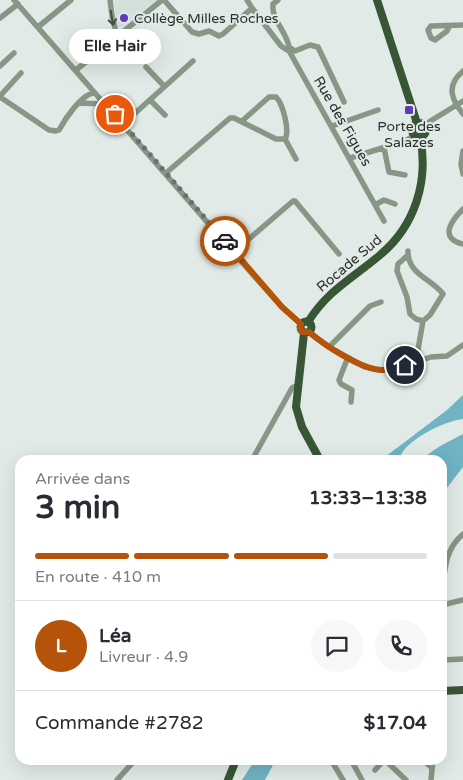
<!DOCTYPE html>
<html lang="fr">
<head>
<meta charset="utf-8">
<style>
  body { margin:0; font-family:"Varela Round",sans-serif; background:#f7f7f7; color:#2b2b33; height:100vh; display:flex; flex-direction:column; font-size:19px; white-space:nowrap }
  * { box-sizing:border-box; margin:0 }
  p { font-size:16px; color:#7c7c81 }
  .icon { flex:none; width:28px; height:28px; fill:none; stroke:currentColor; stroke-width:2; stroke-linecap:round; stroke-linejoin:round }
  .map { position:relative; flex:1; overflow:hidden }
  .sheet { position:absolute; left:15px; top:455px; width:432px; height:310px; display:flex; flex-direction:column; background:#fff; border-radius:15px; box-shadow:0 5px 20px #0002 }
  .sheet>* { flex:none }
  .pin { position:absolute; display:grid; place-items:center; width:42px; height:42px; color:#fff; margin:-21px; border:2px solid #fff; border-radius:50%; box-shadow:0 1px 5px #0007 }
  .courier { position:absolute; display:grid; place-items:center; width:50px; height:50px; margin:-25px; border:4px solid #b45309; border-radius:50%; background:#fff; color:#222; box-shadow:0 1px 6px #0007 }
  .bubble { position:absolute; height:35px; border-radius:18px; background:#fff; box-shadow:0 5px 20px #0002; font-size:16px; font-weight:700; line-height:35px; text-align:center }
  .headline em { font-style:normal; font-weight:700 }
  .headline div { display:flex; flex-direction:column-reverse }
  .headline { display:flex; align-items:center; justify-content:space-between; height:85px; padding:0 20px }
  h1 { font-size:32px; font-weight:700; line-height:38px }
  .bar { display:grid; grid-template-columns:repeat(4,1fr); gap:8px 5px; align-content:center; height:60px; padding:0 20px }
  .bar i { height:6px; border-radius:4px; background:#e1e1e2 }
  .bar .on { background:#b45309 }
  .bar p { grid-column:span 4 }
  .line { display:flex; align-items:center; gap:12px; padding:0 20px; border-top:1px solid #e1e1e2 }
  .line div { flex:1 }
  .round { display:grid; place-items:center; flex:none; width:52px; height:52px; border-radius:26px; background:#f7f7f7 }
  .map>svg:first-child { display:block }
  .built { fill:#d1e2da }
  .water { fill:#6fb3c5 }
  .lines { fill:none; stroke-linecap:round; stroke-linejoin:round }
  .minor { stroke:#879785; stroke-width:5.5 }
  .major { stroke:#385536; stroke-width:8 }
  .oneway { stroke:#474e48 }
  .done { stroke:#6b706e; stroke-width:5; stroke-dasharray:0 9 }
  .route { stroke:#b45309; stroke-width:6 }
  .poi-dot { fill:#5d3db5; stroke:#e1eae6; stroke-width:2 }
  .labels { text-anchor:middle; stroke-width:4; stroke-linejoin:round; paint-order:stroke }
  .poi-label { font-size:14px; fill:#2c2f2e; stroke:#e1eae6; text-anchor:start }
  .street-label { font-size:14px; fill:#2c2f2e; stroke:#e1eae6 }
</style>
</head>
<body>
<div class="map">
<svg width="463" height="780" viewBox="0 0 463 780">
  <rect width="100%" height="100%" fill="#e1eae6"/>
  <path class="built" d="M114,0H157L120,28L116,24Z"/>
  <path class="water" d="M463,395V419C444,421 403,441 399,460H381L447,410Z
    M463,434V467L443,493L442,460H420L440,446Z
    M255,760H289L291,762L287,765L274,763L265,780H242Z"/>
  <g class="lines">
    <path class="minor" d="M14,0L254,276L282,307L301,324
      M110,0L112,16L117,36
      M164,0L192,32L199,34L209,31L219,36L223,34L252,8
      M247,0L252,8L281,46L287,50L289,47C287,32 271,20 273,4L278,0
      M0,18L18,4
      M38,27L71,0
      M449,27L447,31L435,40L431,38L428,30L431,26L463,25
      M122,32L144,56
      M289,47L295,51L310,45L318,47L344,102
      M288,49L384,221
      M0,66L14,53
      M146,67L164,86
      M76,70L162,0
      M463,71C446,85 451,99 463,114
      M0,96L21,73
      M0,97L49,130L56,131L59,130C65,119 82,93 95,93
      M150,100L165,115
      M79,103L105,104
      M242,121L269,97H276C283,104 290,131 285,139L296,159
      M123,124L193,61
      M424,125L463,101
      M332,126L378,110
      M384,148L389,172L405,175
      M463,151L461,164L463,174
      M350,158L405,141L414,136
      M166,173L230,118H234L276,139H285
      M375,205L384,200L395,204
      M463,209C452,220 438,238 463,244
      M408,251C408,275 431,278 443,294L430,315L423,321L416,361
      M234,252L293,201H295L339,254
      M408,255L398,264L397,271L407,297L410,314L416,319L423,321
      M309,332L329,347L365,367L381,370L394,369L431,357L447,356L463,345
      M329,347L370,306L381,302
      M348,357L339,380L341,384L352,390L351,402
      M252,460L292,388L298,385
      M442,594C445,571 444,550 463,534
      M442,605L463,600
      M442,660L463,659
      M331,760L343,780
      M351,760L362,780
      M385,760L406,780
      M423,760L432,768
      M375,770L384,760
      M117,780L135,760
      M431,780L433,760"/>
    <path class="major" d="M377,0L417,123
      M412 130a7 7 0 1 1 14 0a7 7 0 1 1-14 0Z
      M300.5 327a5.5 5.5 0 1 1 11 0a5.5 5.5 0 1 1-11 0Z
      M308,322C328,290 353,278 380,255C415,226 429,181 420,137
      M304,333L296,407L302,427L320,460
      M442,691L463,690
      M228,780L236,760"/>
  </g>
  <defs><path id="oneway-shaft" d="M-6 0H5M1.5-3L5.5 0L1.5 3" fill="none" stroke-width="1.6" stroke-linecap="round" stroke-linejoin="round" transform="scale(1.25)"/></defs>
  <use class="oneway" href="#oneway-shaft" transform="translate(112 18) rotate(80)"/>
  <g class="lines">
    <path class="done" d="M115,114L225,241"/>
    <path class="route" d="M225,241L282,307L301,324L300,328L302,332H309C324,345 362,370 382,370C390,370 397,367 405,365"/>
  </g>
  <g class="poi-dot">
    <circle cx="124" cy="18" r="5"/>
    <rect x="404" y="105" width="10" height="10" rx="2.5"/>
  </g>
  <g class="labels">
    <g class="poi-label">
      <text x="134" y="23">Collège Milles Roches</text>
      <text x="409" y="131" text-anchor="middle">Porte des<tspan x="409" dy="16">Salazes</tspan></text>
    </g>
    <g class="street-label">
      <text transform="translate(343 121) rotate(60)" y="5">Rue des Figues</text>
      <text transform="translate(349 263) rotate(-40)" y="5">Rocade Sud</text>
    </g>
  </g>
</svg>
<div class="pin" style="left:115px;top:114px;background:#ea580c"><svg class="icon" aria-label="bag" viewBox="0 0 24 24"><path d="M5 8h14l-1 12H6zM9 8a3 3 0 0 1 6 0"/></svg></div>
<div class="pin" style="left:405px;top:365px;background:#1f2937"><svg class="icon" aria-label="home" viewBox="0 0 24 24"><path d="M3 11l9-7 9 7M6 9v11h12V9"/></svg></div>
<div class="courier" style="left:225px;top:241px"><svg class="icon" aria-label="car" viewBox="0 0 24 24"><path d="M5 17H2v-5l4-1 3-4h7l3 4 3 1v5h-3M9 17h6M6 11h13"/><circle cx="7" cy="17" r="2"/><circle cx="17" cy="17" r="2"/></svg></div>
<div class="bubble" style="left:69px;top:29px;width:92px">Elle Hair</div>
<section class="sheet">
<div class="headline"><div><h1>3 min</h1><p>Arrivée dans</p></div><em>13:33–13:38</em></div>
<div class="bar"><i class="on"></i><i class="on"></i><i class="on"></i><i></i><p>En route · 410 m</p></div>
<div class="line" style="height:90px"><b class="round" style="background:#b45309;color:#fff">L</b><div><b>Léa</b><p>Livreur · 4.9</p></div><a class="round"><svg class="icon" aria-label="chat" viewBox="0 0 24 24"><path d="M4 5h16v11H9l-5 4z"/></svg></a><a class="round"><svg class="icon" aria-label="phone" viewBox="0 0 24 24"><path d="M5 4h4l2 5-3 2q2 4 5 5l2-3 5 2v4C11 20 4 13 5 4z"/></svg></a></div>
<div class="line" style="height:65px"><div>Commande #2782</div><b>$17.04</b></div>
</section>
</div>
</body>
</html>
